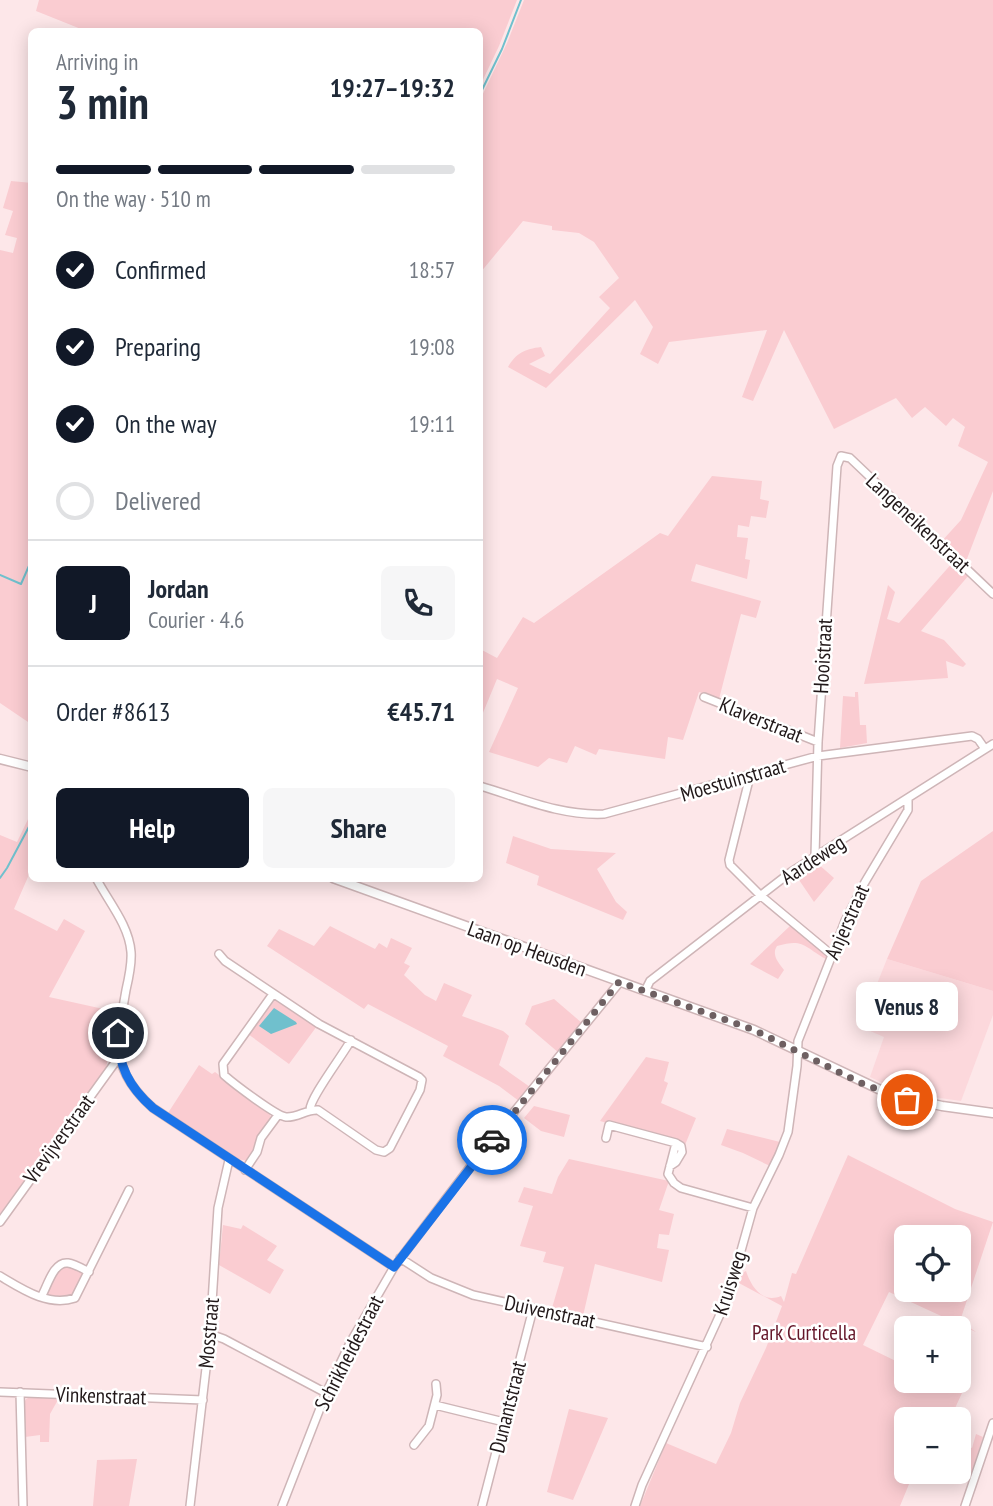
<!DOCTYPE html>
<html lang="en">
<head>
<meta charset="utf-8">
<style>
  body { margin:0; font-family:"PT Sans Narrow",sans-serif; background:#f6f6f7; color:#1f2937; height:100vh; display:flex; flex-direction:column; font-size:26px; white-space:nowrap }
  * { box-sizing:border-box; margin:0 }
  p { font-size:23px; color:#747a83 }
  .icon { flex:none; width:38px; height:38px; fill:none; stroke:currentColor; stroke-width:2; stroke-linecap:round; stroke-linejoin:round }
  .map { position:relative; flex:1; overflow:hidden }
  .drawer { position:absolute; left:28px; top:28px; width:455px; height:854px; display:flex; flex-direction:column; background:#fff; border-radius:10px; box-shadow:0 4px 18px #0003 }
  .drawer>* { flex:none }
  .controls { position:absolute; left:894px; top:1225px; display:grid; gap:14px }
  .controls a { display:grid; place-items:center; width:77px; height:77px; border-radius:10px; background:#fff; box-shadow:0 4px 18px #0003; font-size:35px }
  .pin { position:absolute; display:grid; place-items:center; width:60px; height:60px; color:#fff; margin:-30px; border:4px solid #fff; border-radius:50%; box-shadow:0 2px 7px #0007 }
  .courier { position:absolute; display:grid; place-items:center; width:70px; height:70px; margin:-35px; border:5px solid #1a73e8; border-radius:50%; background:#fff; color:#222; box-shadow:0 2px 9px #0007 }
  .bubble { position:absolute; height:49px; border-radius:10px; background:#fff; box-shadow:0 4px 18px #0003; font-size:23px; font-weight:700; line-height:49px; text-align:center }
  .summary em { font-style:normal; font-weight:700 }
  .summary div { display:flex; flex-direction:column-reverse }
  .summary { display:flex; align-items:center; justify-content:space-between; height:119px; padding:0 28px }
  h1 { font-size:46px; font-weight:700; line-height:52px }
  .bar { display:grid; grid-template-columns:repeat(4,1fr); gap:10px 7px; align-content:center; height:84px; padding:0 28px }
  .bar i { height:9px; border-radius:5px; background:#e0e1e3 }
  .bar .current { background:#111827 }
  .bar p { grid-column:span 4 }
  .line { display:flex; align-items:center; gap:18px; padding:0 28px; border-top:2px solid #e0e1e3 }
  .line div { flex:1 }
  .round { display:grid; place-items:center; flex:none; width:74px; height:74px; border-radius:10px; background:#f6f6f7 }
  ol { padding:0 28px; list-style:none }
  li { display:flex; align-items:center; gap:21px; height:77px }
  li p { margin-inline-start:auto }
  li .icon { padding:7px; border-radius:50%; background:#111827; color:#fff; stroke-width:4 }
  li:last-child { color:#747a83 }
  li i { width:38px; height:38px; border:4px solid #e0e1e3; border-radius:50% }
  .cta { display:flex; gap:14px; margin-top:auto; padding:14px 28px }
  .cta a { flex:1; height:80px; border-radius:10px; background:#111827; color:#fff; font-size:28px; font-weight:700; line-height:80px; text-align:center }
  .cta a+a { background:#f6f6f7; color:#1f2937 }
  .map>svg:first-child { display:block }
  .built { fill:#fcd8dc }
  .green { fill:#faccd1; fill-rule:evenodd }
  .water { fill:#70c0cd }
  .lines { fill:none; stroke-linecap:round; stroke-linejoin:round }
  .stream { stroke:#70c0cd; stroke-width:2 }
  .minor-casing { stroke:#ceb5b7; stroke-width:10 }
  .tertiary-casing { stroke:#ceb5b7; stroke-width:11 }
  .minor { stroke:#fff; stroke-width:7 }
  .tertiary { stroke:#fff; stroke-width:8 }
  .done { stroke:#6e6062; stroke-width:7; stroke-dasharray:0 12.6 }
  .route { stroke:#1a73e8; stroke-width:9 }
  .labels { text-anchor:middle; stroke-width:5; stroke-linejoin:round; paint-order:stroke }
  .street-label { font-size:21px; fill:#211819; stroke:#fff }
  .park-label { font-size:21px; fill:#641629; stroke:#fff }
</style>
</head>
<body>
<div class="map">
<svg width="993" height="1506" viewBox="0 0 993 1506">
  <rect width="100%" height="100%" fill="#fde7e9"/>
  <path class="built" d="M887,959L993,991V1015L961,1101L919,1095L891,1087L870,1077L884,1037L861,1027V1024Z"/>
  <path class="green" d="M39,0H517L499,46L480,86V32L86,31L36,11Z
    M524,0H993V491L965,564L941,542L961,520L988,462L958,446L965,427L953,418L946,426L925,407L912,418L896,398L834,429L784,330L753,401L742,397L767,330L669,342L658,364L640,354L653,327L635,300L546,388L508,367C516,353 525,349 541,347L545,356L529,364L550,374L610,308L599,297L619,278L594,242L579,233L552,230V226L523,221L480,273V100L507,43Z
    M11,181L32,183L31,724L0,703V250L13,253L17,238L5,235L13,211L3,208Z
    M712,476L762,481L760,499L769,501L766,518L751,516L749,527L738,525L737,537L748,538L745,559L750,560L747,579L696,564L691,581L761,601L756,618L741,614L719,699L699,692L683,740L668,737L665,759L599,749L596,755L575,746L567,763L549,758L538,767L489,752L518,688L497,679L480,720V649L497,658L523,617L534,623L660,533L668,536Z
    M954,561L969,575L921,631L944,640L966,664L963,667L946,661L948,678L864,684L888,585L895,592L887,619L899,623Z
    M855,692H858L860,725H866L867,743L840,748L843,696L855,697Z
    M31,813V870L14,909L57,931L64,919L85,931L49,997L117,1012L106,1068L0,1214V835L17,842Z
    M993,831V991L887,959L921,881Z
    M513,836L551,849L616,853L597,869L616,902L627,912L623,920L537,885L539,876L506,863Z
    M817,863L834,878L814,902L797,877Z
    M791,925L827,954L826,959C804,947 804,938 777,946C771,955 779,963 784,970L778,979L750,964Z
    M330,926L375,949L379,943L387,948L391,938L412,948L404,963L410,966L404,975L425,995L436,1001L444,983L472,995L462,1016L503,1031L509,1036L499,1065L530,1087L519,1101L499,1086L443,1056L448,1046L368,1004L364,1009L267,946L279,929L314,946Z
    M554,999L582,1023L559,1053L525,1024L532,1006Z
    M275,1000L317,1026L289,1064L248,1034Z
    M646,1057L669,1062L664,1081L668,1083L661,1103L696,1118L685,1145L600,1121Z
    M199,1065L212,1074L215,1072L270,1112L271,1119L247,1161L238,1159L168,1113Z
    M534,1106L570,1115L564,1137L541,1131L524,1118Z
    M727,1129L780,1142L770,1166L743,1153L721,1145Z
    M848,1155L955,1209L993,1222L960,1321L976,1332L889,1292L863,1345L906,1366V1381H936L962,1393L950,1419H906V1472H914L900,1506H640L666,1443L716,1464L731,1433L740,1403L766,1348L782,1306L737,1282L740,1274L746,1271C751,1286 762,1304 781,1296L784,1302L792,1273L796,1274ZM906,1237H959V1290H906Z
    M569,1159L669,1181L659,1210L674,1214L669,1235L659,1234L657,1248L669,1250L662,1282L595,1264L583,1316L552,1308L564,1267L543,1262L546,1252L520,1246L533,1206L518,1202L524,1187L552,1194L558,1177Z
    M223,1225L241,1229L243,1225L277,1246L267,1260L284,1270L270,1294L219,1265Z
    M69,1265L84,1273L85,1277C73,1299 72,1298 48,1296L47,1293L59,1268Z
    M30,1397L59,1398L50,1414L49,1442H40V1435L25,1437L23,1405L26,1399Z
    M569,1409L608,1418L573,1500L547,1492Z
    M976,1434L983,1437L972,1472L959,1467V1443L972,1448Z
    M137,1459L129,1506H93L97,1460Z"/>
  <path class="water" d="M274,1008L296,1022L297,1024L271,1034L259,1026Z"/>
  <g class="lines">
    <path class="stream" d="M480,94L502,49L521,0
      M0,575L21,584L32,559
      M0,878L7,868L32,821"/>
    <g class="minor-casing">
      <path id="minor" d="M704,697L818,742
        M747,776L748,784L729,860L730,865L760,895L832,955
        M480,786C521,798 560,816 604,814L818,756L972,736L978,739L985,749
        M815,856L818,742L837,466L841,456L850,458L993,594
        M96,878C108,901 129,925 131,952C132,964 129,977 126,990C117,1042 109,1069 153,1108L394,1267
        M219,954L225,961L319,1024L419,1077L422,1080L420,1090L390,1148L384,1152L376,1150L318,1110C307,1109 297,1118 286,1117C276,1116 233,1083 224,1075L223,1064L273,994
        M645,991L650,981L791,872L993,744
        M310,1110C309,1099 343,1055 351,1040
        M606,1138L609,1125L676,1143L681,1146L682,1152L676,1162L670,1166
        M676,1143L668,1174L674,1183L681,1188L753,1208
        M245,1170L257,1152L261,1138L278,1115
        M0,1222L119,1057
        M400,1258L431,1278L473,1295L707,1347
        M0,1276C22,1289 48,1307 75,1298L129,1190
        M41,1297C47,1288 53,1261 68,1263C75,1264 83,1269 89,1272
        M210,1334L224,1339L326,1393
        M0,1392L203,1400
        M20,1392L23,1506
        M435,1405L504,1422
        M414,1445L429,1426L437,1395L436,1384
        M190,1506L210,1334L218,1208L229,1160
        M282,1506L326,1393L350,1343L394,1267L483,1150L619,983
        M482,1506L533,1309
        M635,1506L642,1485L728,1297L753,1208L779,1155L788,1132L797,1066L798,1041L832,955L845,921L865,882L908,810V798
        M965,1506L993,1423"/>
    </g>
    <g class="tertiary-casing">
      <path id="tertiary" d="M0,759L32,767
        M333,878L754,1030L889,1094L942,1106L993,1113"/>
    </g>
    <use href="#minor" class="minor"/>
    <use href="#tertiary" class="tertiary"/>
  </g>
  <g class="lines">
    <path class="done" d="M492,1140L619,982L754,1030L861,1083L907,1100"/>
    <path class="route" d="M118,1033C118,1066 129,1087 153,1108L394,1267L492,1140"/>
  </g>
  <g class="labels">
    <g class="street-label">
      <text transform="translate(918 523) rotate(43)" y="7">Langeneikenstraat</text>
      <text transform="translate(823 656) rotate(-87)" y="7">Hooistraat</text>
      <text transform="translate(761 720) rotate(22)" y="7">Klaverstraat</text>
      <text transform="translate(733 780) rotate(-16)" y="7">Moestuinstraat</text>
      <text transform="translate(813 860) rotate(-33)" y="7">Aardeweg</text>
      <text transform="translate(847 922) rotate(-66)" y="7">Anjerstraat</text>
      <text transform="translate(527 949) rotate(20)" y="7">Laan op Heusden</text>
      <text transform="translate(59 1139) rotate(-54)" y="7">Vrevijverstraat</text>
      <text transform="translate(730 1283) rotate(-72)" y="7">Kruisweg</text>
      <text transform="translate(550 1312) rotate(12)" y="7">Duivenstraat</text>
      <text transform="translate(209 1333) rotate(-85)" y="7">Mosstraat</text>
      <text transform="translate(349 1353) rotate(-63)" y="7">Schrikheidestraat</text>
      <text transform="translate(101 1396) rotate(2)" y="7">Vinkenstraat</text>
      <text transform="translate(508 1407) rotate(-76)" y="7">Dunantstraat</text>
    </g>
    <g class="park-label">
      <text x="804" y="1340">Park Curticella</text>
    </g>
  </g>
</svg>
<div class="controls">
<a><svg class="icon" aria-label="locate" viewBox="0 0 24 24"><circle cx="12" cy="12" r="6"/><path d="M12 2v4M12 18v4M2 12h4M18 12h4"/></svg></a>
<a>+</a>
<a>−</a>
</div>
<div class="pin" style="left:907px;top:1100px;background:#ea580c"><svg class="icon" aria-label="bag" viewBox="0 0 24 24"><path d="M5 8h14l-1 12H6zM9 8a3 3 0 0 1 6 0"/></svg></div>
<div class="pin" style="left:118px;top:1033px;background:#1f2937"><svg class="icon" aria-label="home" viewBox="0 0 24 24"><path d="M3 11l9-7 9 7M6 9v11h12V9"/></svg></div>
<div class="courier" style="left:492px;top:1140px"><svg class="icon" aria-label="car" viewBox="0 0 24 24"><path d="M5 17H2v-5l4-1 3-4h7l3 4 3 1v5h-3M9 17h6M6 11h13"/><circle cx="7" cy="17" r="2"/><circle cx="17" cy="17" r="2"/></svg></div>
<div class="bubble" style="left:856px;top:982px;width:102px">Venus 8</div>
<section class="drawer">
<div class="summary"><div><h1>3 min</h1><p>Arriving in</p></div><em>19:27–19:32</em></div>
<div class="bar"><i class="current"></i><i class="current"></i><i class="current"></i><i></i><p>On the way · 510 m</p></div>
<ol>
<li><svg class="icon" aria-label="check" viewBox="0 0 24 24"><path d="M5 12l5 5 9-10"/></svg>Confirmed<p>18:57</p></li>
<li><svg class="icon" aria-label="check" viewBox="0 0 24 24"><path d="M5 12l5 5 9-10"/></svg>Preparing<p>19:08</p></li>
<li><svg class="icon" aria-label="check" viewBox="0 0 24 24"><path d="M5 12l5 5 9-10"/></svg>On the way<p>19:11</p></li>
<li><i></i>Delivered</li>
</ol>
<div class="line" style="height:126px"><b class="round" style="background:#111827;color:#fff">J</b><div><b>Jordan</b><p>Courier · 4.6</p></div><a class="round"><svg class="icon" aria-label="phone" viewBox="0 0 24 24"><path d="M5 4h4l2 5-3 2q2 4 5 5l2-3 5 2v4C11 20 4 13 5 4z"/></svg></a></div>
<div class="line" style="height:91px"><div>Order #8613</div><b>€45.71</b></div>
<div class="cta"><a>Help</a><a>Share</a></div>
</section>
</div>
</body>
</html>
